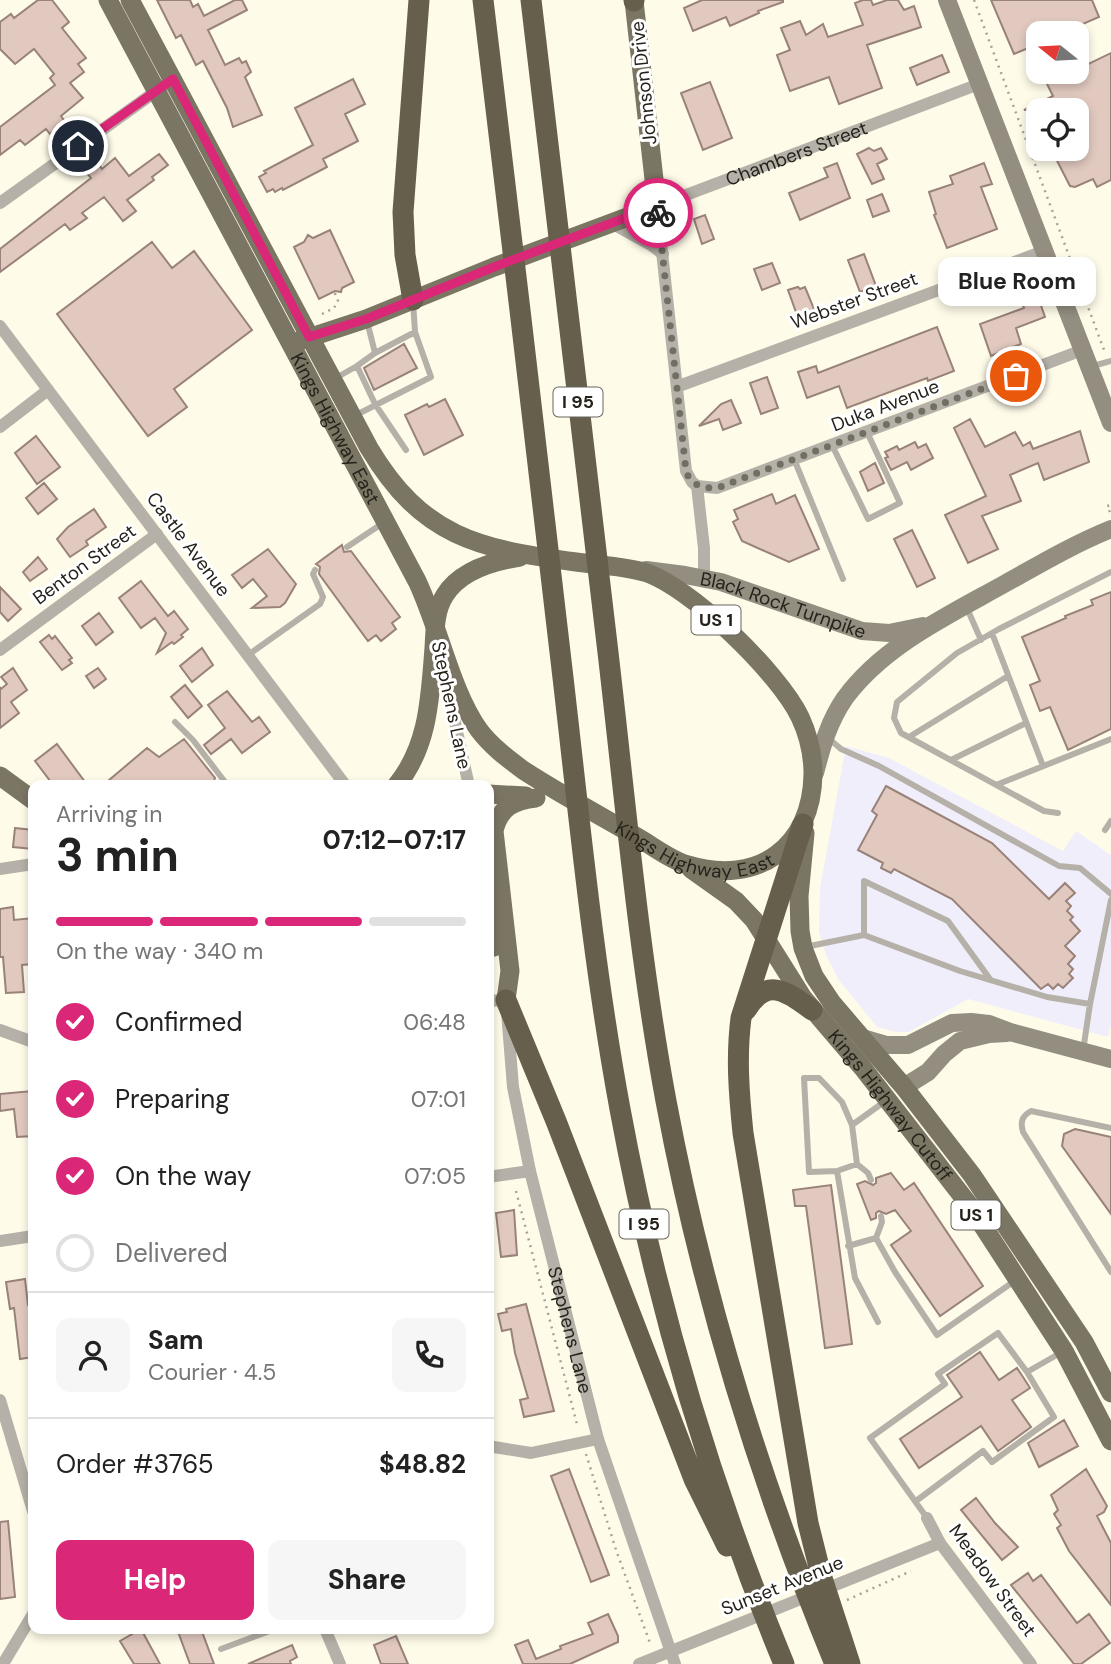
<!DOCTYPE html>
<html lang="en">
<head>
<meta charset="utf-8">
<style>
  body { margin:0; font-family:"DM Sans",sans-serif; background:#f6f6f6; color:#222; height:100vh; display:flex; flex-direction:column; font-size:26px; white-space:nowrap }
  * { box-sizing:border-box; margin:0 }
  p { font-size:23px; color:#767676 }
  .icon { flex:none; width:38px; height:38px; fill:none; stroke:currentColor; stroke-width:2; stroke-linecap:round; stroke-linejoin:round }
  .map { position:relative; flex:1; overflow:hidden }
  .drawer { position:absolute; left:28px; top:780px; width:466px; height:854px; display:flex; flex-direction:column; background:#fff; border-radius:14px; box-shadow:0 4px 10px #0003 }
  .drawer>* { flex:none }
  .needle { width:46px; rotate:288deg }
  .fabs { position:absolute; left:1026px; top:21px; display:grid; gap:14px }
  .fabs a { display:grid; place-items:center; width:63px; height:63px; border-radius:14px; background:#fff; box-shadow:0 4px 10px #0003; font-size:35px }
  .pin { position:absolute; display:grid; place-items:center; width:60px; height:60px; color:#fff; margin:-30px; border:4px solid #fff; border-radius:50%; box-shadow:0 2px 7px #0007 }
  .courier { position:absolute; display:grid; place-items:center; width:70px; height:70px; margin:-35px; border:5px solid #db2777; border-radius:50%; background:#fff; color:#222; box-shadow:0 2px 9px #0007 }
  .bubble { position:absolute; height:49px; border-radius:14px; background:#fff; box-shadow:0 4px 10px #0003; font-size:23px; font-weight:700; line-height:49px; text-align:center }
  .summary em { font-style:normal; font-weight:700 }
  .summary div { display:flex; flex-direction:column-reverse }
  .summary { display:flex; align-items:center; justify-content:space-between; height:119px; padding:0 28px }
  h1 { font-size:46px; font-weight:700; line-height:52px }
  .bar { display:grid; grid-template-columns:repeat(4,1fr); gap:10px 7px; align-content:center; height:84px; padding:0 28px }
  .bar i { height:9px; border-radius:5px; background:#e0e0e0 }
  .bar .current { background:#db2777 }
  .bar p { grid-column:span 4 }
  .line { display:flex; align-items:center; gap:18px; padding:0 28px; border-top:2px solid #e0e0e0 }
  .line div { flex:1 }
  .round { display:grid; place-items:center; flex:none; width:74px; height:74px; border-radius:14px; background:#f6f6f6 }
  ol { padding:0 28px; list-style:none }
  li { display:flex; align-items:center; gap:21px; height:77px }
  li p { margin-inline-start:auto }
  li .icon { padding:7px; border-radius:50%; background:#db2777; color:#fff; stroke-width:4 }
  li:last-child { color:#767676 }
  li i { width:38px; height:38px; border:4px solid #e0e0e0; border-radius:50% }
  .action { display:flex; gap:14px; margin-top:auto; padding:14px 28px }
  .action a { flex:1; height:80px; border-radius:14px; background:#db2777; color:#fff; font-size:28px; font-weight:700; line-height:80px; text-align:center }
  .action a+a { background:#f6f6f6; color:#222 }
  .map>svg:first-child { display:block }
  .commercial { fill:#f1eefc }
  .building { fill:#e1c9bf; stroke:#988279; stroke-width:2 }
  .lines { fill:none; stroke-linecap:round; stroke-linejoin:round }
  .path { stroke:#a7a496; stroke-width:2.5; stroke-dasharray:2 5; stroke-linecap:butt }
  .service { stroke:#b5b1a8; stroke-width:6 }
  .minor { stroke:#b5b1a8; stroke-width:12 }
  .secondary { stroke:#938e80; stroke-width:18 }
  .primary { stroke:#7b7564; stroke-width:19 }
  .motorway { stroke:#665f4c; stroke-width:21 }
  .done { stroke:#716f63; stroke-width:7; stroke-dasharray:0 12.6 }
  .route { stroke:#db2777; stroke-width:9 }
  .labels { text-anchor:middle; stroke-width:6; stroke-linejoin:round; paint-order:stroke }
  .shield { fill:#fff; stroke:#66655f; stroke-width:2 }
  .shield-label { font-size:18px; font-weight:bold; fill:#25231b }
  .street-label { font-size:19px; fill:#25231b; stroke:#fff }
</style>
</head>
<body>
<div class="map">
<svg width="1111" height="1664" viewBox="0 0 1111 1664">
  <rect width="100%" height="100%" fill="#fffbe9"/>
  <path class="commercial" d="M846,746L889,758L1063,851L1076,831L1111,855V1025L1108,1037L968,999L909,1032H896L877,1027L838,979L826,955L819,932L820,888Z"/>
  <path class="building" d="M38,0H52L69,22L62,28L86,58L78,64L84,72L70,83L83,98L61,116L65,122L50,134L46,129L25,145L20,140L0,155V127L55,85L50,78L54,74L34,49L15,64L0,49V22L11,14L14,18Z
    M157,0H190L193,7L198,4L204,16L235,0H242L247,10L208,30L225,65L239,58L242,63L246,61L251,72L245,77L262,115L233,127L227,108L203,61L196,65L181,35L176,38Z
    M702,0H783V2L758,11L759,13L730,26L726,17L693,31L684,8Z
    M863,0H871L873,5L887,0H898L904,10L914,6L921,27L867,45L882,88L839,104L829,77L790,91L777,55L790,50L781,28L800,21L806,35L823,24L828,37L863,25L855,3Z
    M991,0H1092L1099,17L1062,33H1038V44L1014,54Z
    M1111,53V180L1097,187L1093,179L1075,187L1070,186L1051,149H1076V110H1024L1053,96L1047,84Z
    M942,55L949,72L917,85L910,68Z
    M353,79L365,104L345,114L358,141L323,159L327,167L283,190L282,188L275,192L273,189L267,192L259,177L266,173L264,171L313,145L295,108Z
    M710,82L732,138L703,150L681,93Z
    M869,148L874,151L881,148L887,159L877,164L884,179L872,184L857,154Z
    M159,154L168,165L152,177L154,180L127,200L136,211L123,221L104,197L82,213L87,218L70,230L65,224L0,272V249L91,178L82,167L94,158L102,169L115,158L129,176Z
    M837,163L850,198L800,220L789,193L828,177L824,168Z
    M984,163L992,184L981,187L997,229L947,248L934,215L936,214L929,192L953,184L950,176Z
    M882,194L889,211L873,217L867,200Z
    M705,215L714,239L702,244L694,219Z
    M330,230L354,282L342,288L341,292L335,291L319,299L294,247L304,242L308,235L313,238Z
    M152,242L172,268L194,251L252,330L174,389L187,407L148,436L57,314Z
    M864,254L876,286L860,292L848,260Z
    M772,263L780,283L762,290L754,269Z
    M798,287L800,289L805,287L814,309L804,315L802,313L797,315L788,290Z
    M1038,297L1045,317L1016,328L1021,344L991,356L980,324L1024,308L1022,303Z
    M937,327L954,371L928,381L927,378L847,408L839,386L807,398L798,372L816,366L818,373Z
    M404,344L417,368L374,390L364,368Z
    M767,377L778,408L761,414L750,383Z
    M445,399L463,435L424,455L405,415L427,404L429,407Z
    M731,400L741,423L723,430L719,419L699,426L721,404Z
    M970,419L985,447L1015,432L1023,446L1030,442L1033,449L1080,431L1089,462L1044,480L1038,463L1010,475L1021,501L982,516L998,549L968,563L945,515L986,496L954,428Z
    M36,436L60,467L37,484L15,453Z
    M915,442L918,448L926,444L933,458L911,470L907,462L891,470L885,458L888,457L885,452L897,446L899,450Z
    M875,463L884,483L868,491L860,472Z
    M44,483L57,499L38,514L26,498Z
    M772,494L776,504L795,495L819,549L789,562L742,541L733,522L738,519L734,510Z
    M94,509L106,527L86,541L88,545L70,557L57,539L68,527Z
    M912,530L935,578L917,587L894,539Z
    M342,545L344,552L351,551L400,617L392,623L396,629L381,641L376,635L368,641L319,574L320,567L316,564Z
    M268,549L296,584L285,603L280,607L252,608L267,596L253,579L242,588L232,575Z
    M38,557L47,569L30,581L23,572Z
    M141,581L168,616L174,611L188,629L181,635L183,637L174,644L172,642L157,653L166,633L155,618L141,628L119,598Z
    M0,587L21,609L8,621L0,612Z
    M1111,592V729L1068,750L1050,707L1040,711L1030,685L1040,681L1022,637L1066,618L1065,616L1093,605L1091,600Z
    M99,613L113,632L96,645L82,626Z
    M49,635L52,639L55,636L72,658L69,660L72,663L62,670L40,642Z
    M202,648L213,665L192,682L180,666Z
    M13,668L27,690L11,702L19,713L0,728V687L1,689L7,684L1,677Z
    M98,668L106,679L94,688L86,676Z
    M185,685L202,706L188,718L171,697Z
    M227,691L252,722L259,717L270,732L242,753L231,739L211,754L204,745L225,728L208,705Z
    M184,739L215,778L212,786H102L147,748L159,757Z
    M57,744L88,786H54L35,761Z
    M886,786L992,843L1049,899L1065,883L1075,893L1066,901L1071,906L1067,911L1073,917L1070,920L1080,931L1065,946L1075,956L1068,964L1073,969L1069,974L1073,978L1063,988L1058,984L1053,989L1048,984L1041,989L952,899L894,869L891,873L881,868L883,863L858,850L877,815L872,811Z
    M15,828L33,830V849L13,847Z
    M13,907L14,920L33,918V964L22,965L24,992L6,993L3,957H0V909Z
    M32,1091L33,1136L17,1137L14,1109L0,1111V1094Z
    M1075,1129L1111,1137V1214L1062,1146L1064,1134Z
    M891,1173L904,1190L914,1183L983,1286L940,1316L891,1245L911,1231L895,1210L886,1214L879,1211L876,1213V1218L871,1220L857,1184L865,1181L873,1185L876,1183V1178Z
    M831,1185L852,1344L825,1348L806,1206H795L793,1190Z
    M514,1210L517,1255L501,1257L496,1213Z
    M25,1279L28,1305H32L33,1317V1357L20,1359L14,1308L10,1309L6,1282Z
    M526,1304L554,1411L524,1417L520,1400L528,1398L515,1353L511,1329L502,1331L498,1314L507,1312L506,1309Z
    M980,1352L999,1380L1017,1368L1023,1377L1030,1388L1012,1400L1031,1427L998,1451L981,1426L919,1468L900,1439L962,1397L947,1375Z
    M1064,1420L1078,1446L1039,1467L1028,1443Z
    M569,1469L609,1575L591,1582L551,1476Z
    M1086,1469L1107,1506L1104,1512L1097,1516L1111,1543V1605L1069,1551L1057,1528L1061,1525L1054,1514L1058,1510L1051,1495Z
    M976,1498L995,1523L1018,1547L1002,1560L961,1510Z
    M8,1521L15,1597L0,1599V1522Z
    M1028,1573L1033,1581L1041,1575L1077,1623L1089,1614L1110,1643L1081,1664H1074L1011,1585Z
    M608,1614L618,1636V1642L570,1664H523L515,1645L528,1640L536,1659L561,1649L560,1646L593,1634L588,1623Z
    M141,1629L160,1664H134L120,1641Z
    M177,1629H201L214,1664H190Z
    M396,1636L408,1664H381L374,1645Z
    M292,1645L297,1657L290,1661L291,1664H248Z"/>
  <g class="lines">
    <path class="path" d="M974,0L1104,350
      M322,314L334,308L338,301L334,291
      M1110,512L1107,506L1111,505
      M516,1191L578,1428
      M586,1454L616,1550L650,1643
      M847,1600L911,1571"/>
    <path class="service" d="M413,302L415,332
      M367,321L375,353
      M1093,366L1111,361
      M334,379L357,366
      M354,416L431,377L415,332L375,353L357,366L375,404L406,450
      M832,445L868,519L900,503L867,432
      M794,459L843,579
      M347,547L383,523
      M966,606L981,640
      M992,633L1043,766
      M248,655L320,604L323,597L313,574L315,570
      M175,722L193,740L228,786
      M827,737L841,749L879,766L1059,866L1080,868L1111,894
      M909,737L1008,676
      M951,760L1026,723
      M996,785L1111,739
      M1058,813L1044,811L901,733L894,718L897,702L957,653L999,629L1111,572
      M1105,830L1111,821
      M864,935V881L948,921L990,979
      M805,947L864,935L960,971L1047,997L1090,1004L1111,900
      M1083,1051L1090,1004
      M852,1125L857,1164L837,1171L809,1172L804,1078H819L842,1102L852,1125L884,1102
      M1111,1128L1031,1111C1022,1116 1020,1122 1023,1132L1111,1272
      M857,1164L868,1173L871,1180
      M837,1171L855,1278L878,1322
      M876,1238L882,1222L881,1216
      M848,1246L876,1238L895,1272L937,1335L1016,1280
      M1027,1372L1062,1352
      M916,1501L983,1451L992,1462L1054,1417L1027,1372L998,1333L938,1374L945,1384L870,1438L927,1518
      M221,1649L275,1629"/>
    <g class="minor">
      <path d="M0,203L173,79"/>
      <path d="M613,224L651,245L663,254"/>
      <path d="M0,326L346,786"/>
      <path d="M679,386L1044,251"/>
      <path d="M0,427L48,390"/>
      <path d="M697,486L717,488L1085,349"/>
      <path id="s1" d="M704,578V548L697,486L692,482L686,471L657,206L979,84"/>
      <path d="M0,650L157,534"/>
      <path d="M444,673L469,786"/>
      <path d="M0,869L33,864"/>
      <path id="s2" d="M488,1001L506,1000L513,1087L530,1171L598,1439L675,1664"/>
      <path d="M0,1030L33,1042"/>
      <path d="M488,1177L530,1171"/>
      <path d="M0,1241L33,1236"/>
      <path d="M0,1400L33,1511"/>
      <path d="M488,1446L531,1453L598,1439"/>
      <path d="M927,1518L940,1543L1031,1664"/>
      <path d="M325,1629L340,1664"/>
      <path d="M3,1664L33,1614"/>
      <path d="M639,1664L940,1543"/>
    </g>
    <g class="secondary">
      <path d="M947,0L1111,423"/>
      <path id="s3" d="M646,570L685,575L721,582L862,631L889,633L923,626"/>
      <path d="M815,773C822,746 829,721 845,698C884,645 949,615 1006,583C1040,564 1074,544 1111,529"/>
      <path d="M862,1038L886,1045H908L952,1023L971,1022L989,1024L1010,1032L1111,1059"/>
      <path d="M904,1087L928,1072L944,1054L960,1041L989,1034L1007,1033"/>
    </g>
    <g class="primary">
      <path id="s4" d="M108,0L417,581C439,627 451,691 479,730C491,746 507,758 523,770C560,794 599,815 637,837C653,846 670,860 688,865C758,886 812,847 813,774C813,754 808,734 800,717C779,673 690,586 644,572C622,566 598,565 576,562C478,549 422,537 369,448L130,0"/>
      <path d="M299,341L366,319L494,267L657,206L634,1"/>
      <path d="M0,776L33,800"/>
      <path d="M396,786C429,746 430,697 434,648C435,630 435,610 445,595C460,571 494,561 520,557"/>
      <path d="M488,794L526,796"/>
      <path d="M805,833L799,896L800,931L803,948L814,976L832,1003L904,1087L972,1175L1084,1342L1111,1393"/>
      <path id="s5" d="M691,869L736,901L754,920L803,998L862,1067L970,1206L1064,1351L1111,1441"/>
      <path d="M488,907L494,947"/>
      <path d="M506,1000L510,971L494,831C499,808 514,800 536,798"/>
    </g>
    <path class="motorway" d="M483,0C509,217 535,435 560,652C578,804 592,958 620,1109C655,1299 710,1485 784,1664
      M531,0C556,209 580,418 605,627C624,785 637,945 666,1101C702,1294 760,1482 835,1664
      M634,0V1
      M413,300L405,255L403,212L419,0
      M803,824L741,1018C736,1057 739,1094 743,1133L808,1523L821,1575L850,1664
      M506,1000L556,1121L694,1479L727,1546
      M746,1010C767,976 786,991 812,1010"/>
  </g>
  <g class="lines">
    <path class="done" d="M658,213L686,471C691,486 703,488 717,488L1016,376"/>
    <path class="route" d="M78,146L173,79L309,337L366,319L494,267L657,206L658,213"/>
  </g>
  <g class="labels">
    <g class="shield">
      <rect x="553.5" y="387.5" width="49" height="29" rx="5"/>
      <rect x="691.5" y="605.5" width="49" height="29" rx="5"/>
      <rect x="951.5" y="1200.5" width="49" height="29" rx="5"/>
      <rect x="619.5" y="1209.5" width="49" height="29" rx="5"/>
    </g>
    <g class="shield-label">
      <text x="578" y="408">I 95</text>
      <text x="716" y="626">US 1</text>
      <text x="976" y="1221">US 1</text>
      <text x="644" y="1230">I 95</text>
    </g>
    <g class="street-label">
      <text transform="translate(643 83) rotate(-96)" y="7">Johnson Drive</text>
      <text dy="7" stroke="none"><textPath href="#s1" startOffset="527">Chambers Street</textPath></text>
      <text transform="translate(854 300) rotate(-20)" y="7">Webster Street</text>
      <text transform="translate(885 405) rotate(-21)" y="7">Duka Avenue</text>
      <text dy="7" stroke="none"><textPath href="#s4" startOffset="485">Kings Highway East</textPath></text>
      <text transform="translate(189 544) rotate(53)" y="7">Castle Avenue</text>
      <text transform="translate(84 564) rotate(-36)" y="7">Benton Street</text>
      <text dy="7" stroke="none"><textPath href="#s3" startOffset="142">Black Rock Turnpike</textPath></text>
      <text transform="translate(452 705) rotate(78)" y="7">Stephens Lane</text>
      <text dy="7" stroke="none"><textPath href="#s4" startOffset="1073">Kings Highway East</textPath></text>
      <text dy="7" stroke="none"><textPath href="#s5" startOffset="312">Kings Highway Cutoff</textPath></text>
      <text dy="7" stroke="none"><textPath href="#s2" startOffset="355">Stephens Lane</textPath></text>
      <text transform="translate(993 1580) rotate(54)" y="7">Meadow Street</text>
      <text transform="translate(782 1585) rotate(-22)" y="7">Sunset Avenue</text>
    </g>
  </g>
</svg>
<div class="fabs">
<a><svg class="needle" viewBox="-14 -14 28 28"><path d="M0-13l5 13h-10z" fill="#e53935"/><path d="M0 13l5-13h-10z" fill="#767676"/></svg></a>
<a><svg class="icon" aria-label="locate" viewBox="0 0 24 24"><circle cx="12" cy="12" r="6"/><path d="M12 2v4M12 18v4M2 12h4M18 12h4"/></svg></a>
</div>
<div class="pin" style="left:1016px;top:376px;background:#ea580c"><svg class="icon" aria-label="bag" viewBox="0 0 24 24"><path d="M5 8h14l-1 12H6zM9 8a3 3 0 0 1 6 0"/></svg></div>
<div class="pin" style="left:78px;top:146px;background:#1f2937"><svg class="icon" aria-label="home" viewBox="0 0 24 24"><path d="M3 11l9-7 9 7M6 9v11h12V9"/></svg></div>
<div class="courier" style="left:658px;top:213px"><svg class="icon" aria-label="bike" viewBox="0 0 24 24"><circle cx="6" cy="16" r="4"/><circle cx="18" cy="16" r="4"/><path d="M6 16l4-8h5l3 8M10 8l3 8H6M13 5h3"/></svg></div>
<div class="bubble" style="left:938px;top:257px;width:158px">Blue Room</div>
<section class="drawer">
<div class="summary"><div><h1>3 min</h1><p>Arriving in</p></div><em>07:12–07:17</em></div>
<div class="bar"><i class="current"></i><i class="current"></i><i class="current"></i><i></i><p>On the way · 340 m</p></div>
<ol>
<li><svg class="icon" aria-label="check" viewBox="0 0 24 24"><path d="M5 12l5 5 9-10"/></svg>Confirmed<p>06:48</p></li>
<li><svg class="icon" aria-label="check" viewBox="0 0 24 24"><path d="M5 12l5 5 9-10"/></svg>Preparing<p>07:01</p></li>
<li><svg class="icon" aria-label="check" viewBox="0 0 24 24"><path d="M5 12l5 5 9-10"/></svg>On the way<p>07:05</p></li>
<li><i></i>Delivered</li>
</ol>
<div class="line" style="height:126px"><a class="round"><svg class="icon" aria-label="person" viewBox="0 0 24 24"><circle cx="12" cy="8" r="4"/><path d="M4 21q1-7 8-7t8 7"/></svg></a><div><b>Sam</b><p>Courier · 4.5</p></div><a class="round"><svg class="icon" aria-label="phone" viewBox="0 0 24 24"><path d="M5 4h4l2 5-3 2q2 4 5 5l2-3 5 2v4C11 20 4 13 5 4z"/></svg></a></div>
<div class="line" style="height:91px"><div>Order #3765</div><b>$48.82</b></div>
<div class="action"><a>Help</a><a>Share</a></div>
</section>
</div>
</body>
</html>
